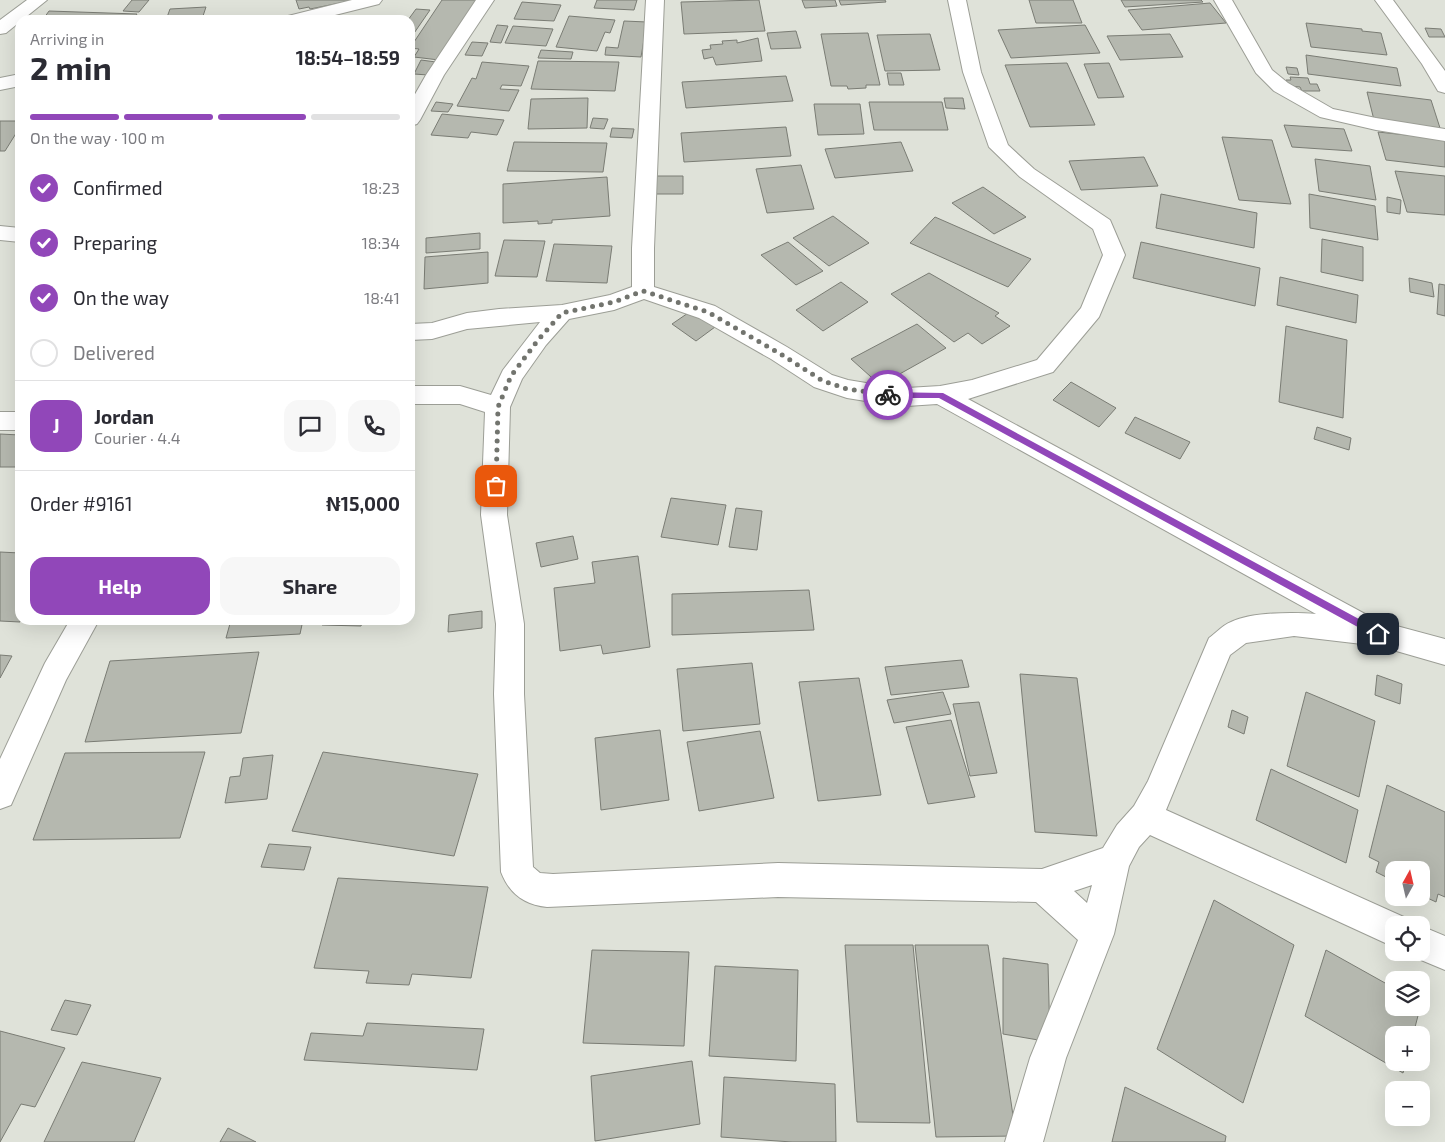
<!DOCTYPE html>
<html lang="en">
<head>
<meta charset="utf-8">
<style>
  body { margin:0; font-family:"Exo 2",sans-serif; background:#f7f7f7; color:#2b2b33; height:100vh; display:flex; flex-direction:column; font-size:19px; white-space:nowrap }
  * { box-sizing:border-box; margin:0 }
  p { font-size:16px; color:#7c7c81 }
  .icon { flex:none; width:28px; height:28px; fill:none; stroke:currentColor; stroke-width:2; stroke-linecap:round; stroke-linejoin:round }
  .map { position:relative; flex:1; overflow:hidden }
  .drawer { position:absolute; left:15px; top:15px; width:400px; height:610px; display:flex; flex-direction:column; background:#fff; border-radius:15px; box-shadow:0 5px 20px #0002 }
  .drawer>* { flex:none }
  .needle { width:32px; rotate:8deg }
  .fabs { position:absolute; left:1385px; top:861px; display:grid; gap:10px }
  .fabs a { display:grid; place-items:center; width:45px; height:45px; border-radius:10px; background:#fff; box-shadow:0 5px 20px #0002; font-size:25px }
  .pin { position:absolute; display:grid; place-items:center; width:42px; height:42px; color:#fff; margin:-21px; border-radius:10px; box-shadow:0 2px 8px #0006 }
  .courier { position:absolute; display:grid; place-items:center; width:50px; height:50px; margin:-25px; border:4px solid #9147b9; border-radius:50%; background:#fff; color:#222; box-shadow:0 1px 6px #0007 }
  .overview em { font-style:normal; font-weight:700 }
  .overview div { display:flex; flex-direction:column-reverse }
  .overview { display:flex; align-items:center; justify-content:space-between; height:85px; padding:0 15px }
  h1 { font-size:32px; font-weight:700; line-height:38px }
  .bar { display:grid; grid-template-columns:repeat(4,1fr); gap:8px 5px; align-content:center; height:60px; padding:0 15px }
  .bar i { height:6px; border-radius:4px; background:#e1e1e2 }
  .bar .active { background:#9147b9 }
  .bar p { grid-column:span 4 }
  .line { display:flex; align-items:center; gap:12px; padding:0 15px; border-top:1px solid #e1e1e2 }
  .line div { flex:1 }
  .round { display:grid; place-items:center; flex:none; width:52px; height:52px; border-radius:15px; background:#f7f7f7 }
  ol { padding:0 15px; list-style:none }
  li { display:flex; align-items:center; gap:15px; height:55px }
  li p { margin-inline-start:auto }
  li .icon { padding:5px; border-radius:50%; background:#9147b9; color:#fff; stroke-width:4 }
  li:last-child { color:#7c7c81 }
  li i { width:28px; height:28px; border:2px solid #e1e1e2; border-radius:50% }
  .cta { display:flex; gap:10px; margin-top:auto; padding:10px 15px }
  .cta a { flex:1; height:58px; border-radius:15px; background:#9147b9; color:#fff; font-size:20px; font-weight:700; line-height:58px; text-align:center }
  .cta a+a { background:#f7f7f7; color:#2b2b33 }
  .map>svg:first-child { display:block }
  .building { fill:#b5b8af; stroke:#7a7c74 }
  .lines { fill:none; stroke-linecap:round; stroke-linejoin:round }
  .minor-casing { stroke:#9c9e96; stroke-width:2 }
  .minor { fill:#fff; fill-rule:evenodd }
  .route { fill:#9147b9 }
  .done { stroke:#72746e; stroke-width:5; stroke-dasharray:0 9 }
</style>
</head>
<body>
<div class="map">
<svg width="1445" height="1142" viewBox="0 0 1445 1142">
  <rect width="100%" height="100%" fill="#dfe2d9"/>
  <path class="building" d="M132,0H149L139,12L123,11Z
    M296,0H350V1L310,9L309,7L299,9Z
    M442,0H476L439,60L414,57L419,49L410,48Z
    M597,0H637L634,10L594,8Z
    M759,0L765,31L684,34L681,2Z
    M802,0H835L837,6L805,8Z
    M839,0H885L886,2L841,5Z
    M1029,0H1073L1082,23H1036Z
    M1121,0H1201L1203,2L1125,7Z
    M522,2L561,5L554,21L514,19Z
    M1210,3L1226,23L1142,30L1128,10Z
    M206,7L202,19L166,20L170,9Z
    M416,9L430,10L410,39V20H408Z
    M49,11L137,14L133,20H45L46,18H44Z
    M569,16L615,20L610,33L605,32L597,51L556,47Z
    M624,21L647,22L641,57L605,55L606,47L618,48Z
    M1306,23L1362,29V31L1381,33L1387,55L1311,47Z
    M497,25L508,26L501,43L490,42Z
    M1085,25L1100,53L1011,58L998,30Z
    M513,26L553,29L546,46L505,43Z
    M1425,28L1441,29L1445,37H1429Z
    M796,31L801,48L771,49L767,33Z
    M868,33L880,85H866V88L848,89L847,86H831L821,34Z
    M930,34L940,70L885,71L877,35Z
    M1170,34L1183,57L1120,60L1107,36Z
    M758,38L762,61L716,65L713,57L704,59L702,50L711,49L710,45L723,44L722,41L737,40V43Z
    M472,42L488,43L482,56L465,55Z
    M541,50L573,52L571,59L538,58Z
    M1306,55L1397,68L1401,86L1308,74Z
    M421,60L436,62L428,75L414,74Z
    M538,61L619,62L615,91L531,89Z
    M482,62L529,66L521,86L502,85L500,89L519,90L509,111L457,106L472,78L476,79Z
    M1067,63L1095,125L1030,127L1005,65Z
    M1109,63L1124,97L1098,98L1084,64Z
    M1286,67L1297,68L1299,75L1288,74Z
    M887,73H901L904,85H889Z
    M786,76L793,101L686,108L682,82Z
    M1290,77L1308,78L1310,84H1317L1320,91H1302L1300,87L1288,86L1286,80H1291Z
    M1367,92L1431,100L1440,128L1374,120Z
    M588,98L587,128L528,129L531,99Z
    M944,98H963L965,109L946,108Z
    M436,102L453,104L448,112L431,111Z
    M869,102H942L948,130H874Z
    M814,104H860L864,134L818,135Z
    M442,114L504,120L497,135L471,132L468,138L431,135Z
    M593,118L608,119L604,129L590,128Z
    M0,121H20V127L5,151H0Z
    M1284,125L1344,129L1352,151L1292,147Z
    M786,127L791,156L684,162L681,133Z
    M612,128L634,129L632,138L610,137Z
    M1378,132L1445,139V167L1386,160Z
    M1222,137L1272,140L1291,204L1239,200Z
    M514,142L607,143L603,172L507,171Z
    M901,142L913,171L835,178L825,149Z
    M1144,157L1158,186L1081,190L1069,161Z
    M1315,159L1370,166L1376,200L1319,191Z
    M801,165L814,209L767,213L756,169Z
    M1395,171L1445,176V215L1407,212Z
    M655,176H683V194H655Z
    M607,177L610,216L552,220V223L538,224V221L503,223V184Z
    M983,187L1026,217L994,234L952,203Z
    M1161,194L1257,213L1254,248L1156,228Z
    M1309,194L1375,206L1378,240L1310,228Z
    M1387,197L1401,200L1400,214L1387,212Z
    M833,216L869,243L829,266L793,238Z
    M935,217L1031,259L1008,287L910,243Z
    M480,233V249L426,253V238Z
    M1322,239L1363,247V281L1321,272Z
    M504,240L545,241L537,277L495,276Z
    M788,242L823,271L796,285L761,255Z
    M1141,242L1260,268L1255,306L1133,278Z
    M554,244L612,246L607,283L546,281Z
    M488,252V283L424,289L425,257Z
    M929,273L999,313L995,316L1010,326L982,344L968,333L954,342L891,294Z
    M1280,277L1358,295L1356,323L1277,305Z
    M1409,278L1432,283L1434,297L1410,292Z
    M841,282L868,302L823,331L796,310Z
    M1439,284L1445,285V316L1437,314Z
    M691,311L715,327L696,341L672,324Z
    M917,324L946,348L880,385L851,359Z
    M1286,326L1347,340L1343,418L1279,402Z
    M1071,382L1116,408L1099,427L1053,400Z
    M1135,417L1190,442L1180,459L1125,433Z
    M1317,427L1351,438L1349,450L1314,439Z
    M0,434L20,435V467H0Z
    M671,498L726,505L718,545L661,537Z
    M736,508L762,511L757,550L729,547Z
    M573,536L578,559L541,567L536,543Z
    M0,552L20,553V622L0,621Z
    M638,556L650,647L603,654L601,645L560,651L554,588L595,583L592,562Z
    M809,590L814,630L672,635V594Z
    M482,611V628L448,632L449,615Z
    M231,620H303L300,634L226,638Z
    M323,620H363L361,626L322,625Z
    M259,652L241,733L85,742L110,661Z
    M0,655L12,656L0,678Z
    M962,660L969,687L891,695L885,667Z
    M752,663L760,724L683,731L677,669Z
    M1020,674L1077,678L1097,836L1035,832Z
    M1377,675L1402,684L1400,704L1375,695Z
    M859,678L881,795L818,801L799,682Z
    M943,692L951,714L894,723L887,700Z
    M1306,692L1375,721L1359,797L1287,766Z
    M979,702L997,773L970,776L953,704Z
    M1232,710L1248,717L1244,734L1228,727Z
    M951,720L975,797L928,804L906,727Z
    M660,730L669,800L601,810L595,738Z
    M760,731L774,798L699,811L687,742Z
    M205,752L180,838L33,840L65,753Z
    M323,752L478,774L454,856L292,831Z
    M273,755L267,799L225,803L230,777L240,776L243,758Z
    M1271,769L1358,810L1346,863L1256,820Z
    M1387,785L1445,812V897L1438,894L1436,902L1421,895V870H1394V881L1376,872L1379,862L1369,857Z
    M269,844L311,847L304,870L261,867Z
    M338,878L488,887L471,978L412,974L409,985L366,983L369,971L314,968Z
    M1214,900L1294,945L1243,1103L1157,1049Z
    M845,945H913L930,1123L857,1122Z
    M915,945H988L1016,1136L936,1137Z
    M592,950L689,952L684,1046L583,1043Z
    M1326,950L1394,988V1008H1420L1413,1035H1394V1062H1406L1403,1073L1305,1016Z
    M1003,958L1048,964L1050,1042L1003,1034Z
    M715,966L798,970L796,1061L709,1056Z
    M65,1000L91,1005L77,1035L51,1030Z
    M367,1023L484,1029L477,1070L304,1060L311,1033L363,1036Z
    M0,1031L65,1048L35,1107L21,1104L0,1142Z
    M692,1061L700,1124L595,1141L591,1076Z
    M82,1062L161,1078L134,1142H44Z
    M724,1077L835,1084L836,1142H792L721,1137Z
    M1125,1087L1226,1136L1225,1142H1112Z
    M228,1128L256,1142H220Z"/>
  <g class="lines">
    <g class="minor-casing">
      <path id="minor" d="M27,0H47L6,33L0,34V20Z
        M352,0H382L379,4L315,20H285L288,16Z
        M476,0H494L444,75L420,120L417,124L410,126V103L426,75Z
        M646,0H664L654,248V287L715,306L787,347L832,375L848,380L878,385L907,388L940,386L972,380L1037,360L1081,308L1103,255L1093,229L1020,177L989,147L963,72L948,0H966L981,72L1008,145L1034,169L1110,220L1125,255L1099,317L1053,372L968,399L1378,621L1445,639V665L1379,646L1294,636L1246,643L1230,655L1166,810L1406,918L1409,925H1394V947L1150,835L1139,847L1129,866L1114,934L1066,1058L1043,1142H1005L1030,1058L1078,940L1036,902L778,897L547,907C524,905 509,893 501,872L494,694L496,624L481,515L485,412L460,404H410V386H460L491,395L503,370L540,322L467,329L432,339L410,340V324L432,323L467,313L499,309L562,305L610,295L632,287V248ZM644,299L699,318L771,359L814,387L847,398L878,403L907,406L937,404L1316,614C1294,612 1251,612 1231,622C1223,625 1216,633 1209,638L1148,781L1134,806L1117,825L1103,848L1042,869L778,863L553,874L540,873L533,867L524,694V624L507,515L510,407L522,379L546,345L569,319L614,310ZM1092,885L1087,903L1074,891Z
        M1214,0H1232L1272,70L1288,83L1333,109L1376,118L1445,129V141L1376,130L1320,117L1274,91L1256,73Z
        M1375,0H1393L1445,71V93L1438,91L1422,64Z
        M20,74V86L0,90V78Z
        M0,226L20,228V242L0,240Z
        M0,412H20V430H0Z
        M70,620H99L66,680L11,805L0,809V759L45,663Z
        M1421,926L1445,936V970L1409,955L1408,952H1421Z"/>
    </g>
    <use href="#minor" class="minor"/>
  </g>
  <path class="route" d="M888,392L943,393L1381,631V637H1376L939,398H888L885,395Z"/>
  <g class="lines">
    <path class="done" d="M496,486L498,407L511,376L538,340L562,313L614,302L643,291L708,312L779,353L823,381L847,389L888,395"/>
  </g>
</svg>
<div class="fabs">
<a><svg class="needle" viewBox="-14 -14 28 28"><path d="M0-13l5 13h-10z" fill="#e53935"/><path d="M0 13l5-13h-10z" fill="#7c7c81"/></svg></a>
<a><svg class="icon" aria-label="locate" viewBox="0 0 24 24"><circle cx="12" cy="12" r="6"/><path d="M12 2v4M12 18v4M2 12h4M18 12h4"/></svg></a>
<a><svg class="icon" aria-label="layers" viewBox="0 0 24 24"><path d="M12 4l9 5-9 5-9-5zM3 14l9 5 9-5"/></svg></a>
<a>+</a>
<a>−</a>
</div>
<div class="pin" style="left:496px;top:486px;background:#ea580c"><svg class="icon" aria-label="bag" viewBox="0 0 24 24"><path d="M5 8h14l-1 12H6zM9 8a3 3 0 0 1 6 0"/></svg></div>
<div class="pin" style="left:1378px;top:634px;background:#1f2937"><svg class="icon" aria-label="home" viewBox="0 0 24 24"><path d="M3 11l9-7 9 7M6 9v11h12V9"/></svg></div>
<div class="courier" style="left:888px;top:395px"><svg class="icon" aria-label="bike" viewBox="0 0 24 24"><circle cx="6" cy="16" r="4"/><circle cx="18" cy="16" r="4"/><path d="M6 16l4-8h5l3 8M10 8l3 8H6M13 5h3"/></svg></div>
<section class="drawer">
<div class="overview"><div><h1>2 min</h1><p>Arriving in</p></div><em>18:54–18:59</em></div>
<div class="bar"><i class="active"></i><i class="active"></i><i class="active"></i><i></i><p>On the way · 100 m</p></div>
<ol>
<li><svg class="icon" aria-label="check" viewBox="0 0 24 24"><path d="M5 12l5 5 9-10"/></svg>Confirmed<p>18:23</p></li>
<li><svg class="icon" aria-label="check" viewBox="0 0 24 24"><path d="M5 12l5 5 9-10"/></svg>Preparing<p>18:34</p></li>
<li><svg class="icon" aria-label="check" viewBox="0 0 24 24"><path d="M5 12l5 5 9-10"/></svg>On the way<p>18:41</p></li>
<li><i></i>Delivered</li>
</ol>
<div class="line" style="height:90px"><b class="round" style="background:#9147b9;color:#fff">J</b><div><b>Jordan</b><p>Courier · 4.4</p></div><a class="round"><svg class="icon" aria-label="chat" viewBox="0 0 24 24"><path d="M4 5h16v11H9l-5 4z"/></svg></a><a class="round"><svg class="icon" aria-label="phone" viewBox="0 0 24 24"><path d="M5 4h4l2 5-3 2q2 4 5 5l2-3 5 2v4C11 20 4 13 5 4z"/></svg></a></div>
<div class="line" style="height:65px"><div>Order #9161</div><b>₦15,000</b></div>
<div class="cta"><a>Help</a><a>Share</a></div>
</section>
</div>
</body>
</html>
